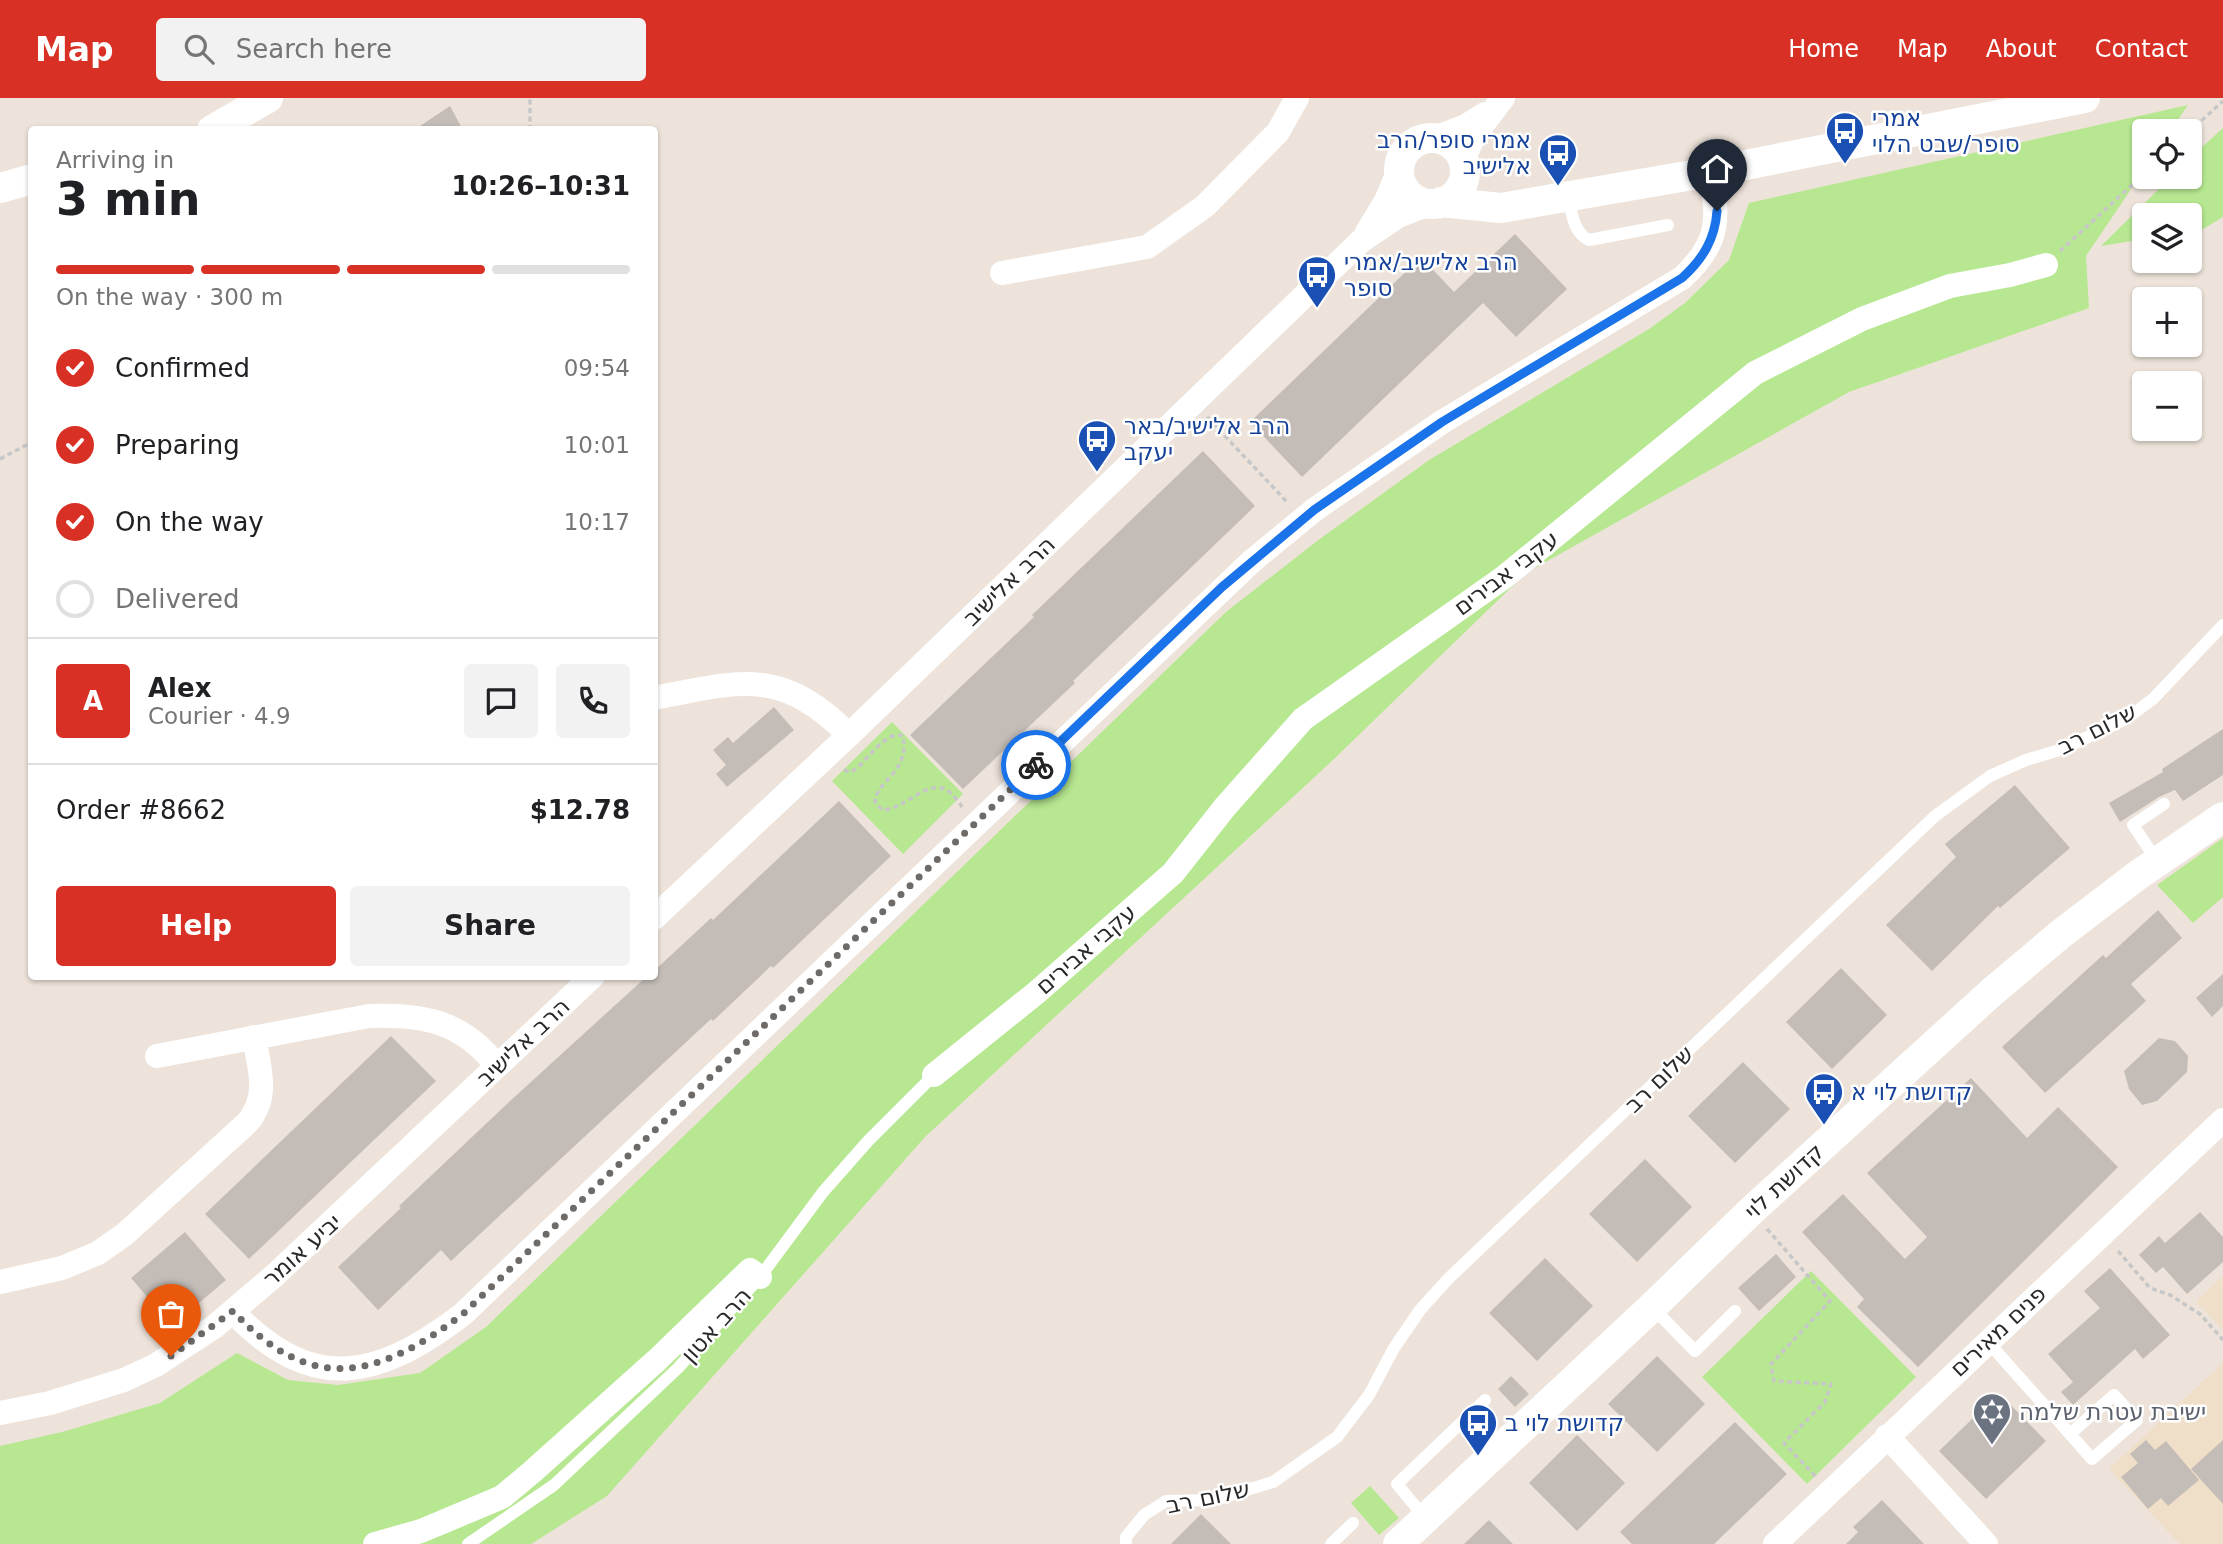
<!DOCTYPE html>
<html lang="en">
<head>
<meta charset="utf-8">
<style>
  body { margin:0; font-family:"DejaVu Sans",Heebo,sans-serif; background:#f2f2f2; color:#202124; height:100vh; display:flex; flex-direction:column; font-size:26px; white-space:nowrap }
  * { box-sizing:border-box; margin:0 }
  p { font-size:23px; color:#757577 }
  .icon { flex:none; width:38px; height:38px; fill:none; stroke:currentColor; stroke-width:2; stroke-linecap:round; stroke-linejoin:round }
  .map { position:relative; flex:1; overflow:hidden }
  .sheet { position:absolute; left:28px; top:28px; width:630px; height:854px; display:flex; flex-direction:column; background:#fff; border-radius:7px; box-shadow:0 2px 5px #0004 }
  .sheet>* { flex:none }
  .fabs { position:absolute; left:2132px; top:21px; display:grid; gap:14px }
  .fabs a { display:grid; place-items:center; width:70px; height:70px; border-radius:7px; background:#fff; box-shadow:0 2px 5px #0004; font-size:35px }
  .pin { position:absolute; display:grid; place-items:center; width:60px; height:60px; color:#fff; margin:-72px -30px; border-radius:50% 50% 50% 0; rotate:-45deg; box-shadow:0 0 7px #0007 }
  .pin .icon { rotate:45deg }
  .courier { position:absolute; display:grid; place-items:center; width:70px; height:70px; margin:-35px; border:5px solid #1a73e8; border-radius:50%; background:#fff; color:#222; box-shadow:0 2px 9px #0007 }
  .summary em { font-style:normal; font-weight:600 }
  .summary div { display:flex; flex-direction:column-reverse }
  .summary { display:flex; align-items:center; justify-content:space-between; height:119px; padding:0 28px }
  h1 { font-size:46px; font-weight:600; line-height:52px }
  .bar { display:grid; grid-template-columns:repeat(4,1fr); gap:10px 7px; align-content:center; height:84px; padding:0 28px }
  .bar i { height:9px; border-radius:5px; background:#e0e0e0 }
  .bar .current { background:#d93025 }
  .bar p { grid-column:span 4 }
  .line { display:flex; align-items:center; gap:18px; padding:0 28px; border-top:2px solid #e0e0e0 }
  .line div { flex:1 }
  .round { display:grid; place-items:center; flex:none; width:74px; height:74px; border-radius:7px; background:#f2f2f2 }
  ol { padding:0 28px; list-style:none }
  li { display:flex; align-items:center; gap:21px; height:77px }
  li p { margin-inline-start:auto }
  li .icon { padding:7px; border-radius:50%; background:#d93025; color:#fff; stroke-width:4 }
  li:last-child { color:#757577 }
  li i { width:38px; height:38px; border:4px solid #e0e0e0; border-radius:50% }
  .action { display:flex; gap:14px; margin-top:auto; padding:14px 28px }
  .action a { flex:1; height:80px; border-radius:7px; background:#d93025; color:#fff; font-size:28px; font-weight:600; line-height:80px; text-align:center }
  .action a+a { background:#f2f2f2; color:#202124 }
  header { display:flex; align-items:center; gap:42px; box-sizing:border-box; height:98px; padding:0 35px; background:#d93025; color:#fff }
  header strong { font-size:33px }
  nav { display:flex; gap:38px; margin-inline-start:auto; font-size:24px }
  .search { width:490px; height:63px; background:#f2f2f2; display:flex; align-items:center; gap:18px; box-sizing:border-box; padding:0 24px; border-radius:7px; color:#757577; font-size:26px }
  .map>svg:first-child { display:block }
  .education { fill:#f0dfc8 }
  .green { fill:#b7e891 }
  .building { fill:#c4bdb7 }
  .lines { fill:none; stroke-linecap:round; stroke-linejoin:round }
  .path { stroke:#c7c7c7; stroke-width:3.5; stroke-dasharray:5 3.5; stroke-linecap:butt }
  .service { stroke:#fff; stroke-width:12 }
  .minor { stroke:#fff; stroke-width:24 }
  .tertiary { stroke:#fff; stroke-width:30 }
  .done { stroke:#6e6a67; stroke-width:7; stroke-dasharray:0 12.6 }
  .route { stroke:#1a73e8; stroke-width:9 }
  .labels { text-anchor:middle; stroke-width:5; stroke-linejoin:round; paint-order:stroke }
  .transit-label { font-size:23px; fill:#164399; stroke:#fff; text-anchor:start }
  .street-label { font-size:23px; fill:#292929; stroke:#fff }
  .worship-label { font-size:23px; fill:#5b616d; stroke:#fff; text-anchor:start }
</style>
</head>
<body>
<header>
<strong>Map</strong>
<div class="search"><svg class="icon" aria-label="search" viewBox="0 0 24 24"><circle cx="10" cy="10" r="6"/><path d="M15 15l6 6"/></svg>Search here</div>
<nav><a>Home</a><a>Map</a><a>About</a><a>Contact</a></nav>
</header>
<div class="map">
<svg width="2223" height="1446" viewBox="0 0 2223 1446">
  <rect width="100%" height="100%" fill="#ede3da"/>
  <path class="education" d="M2223,1178V1232L2196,1203Z
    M2223,1265V1446H2180L2109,1371Z"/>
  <path class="green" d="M2188,7L2170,33H2144V72L2086,158L2089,210L1849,294L1526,475L1333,662L925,1039L607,1398L531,1446H0V1348L62,1334L160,1305L237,1255L288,1282L338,1287L420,1275L486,1229L1226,514L1317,443L1429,362L1649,231L1685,205L1729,162L1749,105Z
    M2223,30V119L2203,131L2189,133V117H2144V141L2101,148L2171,79H2189V61Z
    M892,624L963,696L903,756L832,683Z
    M2223,740V799L2193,825L2157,787Z
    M1811,1173L1916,1279L1807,1386L1702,1279Z
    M1370,1388L1399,1420L1379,1437L1351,1405Z"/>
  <path class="building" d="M450,8L463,32H414Z
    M1515,136L1567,191L1516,239L1483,205L1302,379L1250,324L1421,159L1454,194Z
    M1203,353L1255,408L1073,583L1075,585L963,691L910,637L1034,519L1032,517Z
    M774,609L794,632L727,689L716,676L726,667L713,652L728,639L733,645Z
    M2223,631V677L2183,703L2175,692L2159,699L2120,724L2109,705L2163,674L2162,671Z
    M2015,687L2070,750L2000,810L1998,808L1932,873L1886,827L1956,759L1945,746Z
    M839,703L891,758L773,870L771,868L713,923L711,921L451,1163L441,1152L378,1212L338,1169L401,1110L399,1108L509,1004L646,879L654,878V873L711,820L713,822Z
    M2158,812L2182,840L2131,886L2146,903L2045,995L2002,949L2103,857L2106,860Z
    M1841,870L1887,917L1832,971L1786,924Z
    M2223,876V908L2212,919L2196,900Z
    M391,938L436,983L249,1161L205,1116Z
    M2159,940L2175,943L2188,958L2187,974L2157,1003L2142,1007L2129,991L2124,973Z
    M1743,964L1790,1011L1735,1065L1688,1018Z
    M1971,980L2027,1040L2058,1009L2118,1069L1918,1269L1857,1209L1864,1201L1802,1134L1843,1096L1905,1161L1927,1139L1867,1075Z
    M1645,1061L1692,1109L1637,1164L1589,1116Z
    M2200,1114L2223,1139V1164L2187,1196L2163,1169L2156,1175L2139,1157L2159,1138L2165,1145Z
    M185,1134L226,1182L172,1228L131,1180Z
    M1776,1156L1796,1179L1759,1213L1738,1190Z
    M1545,1160L1593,1208L1537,1263L1489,1215Z
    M2110,1170L2170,1237L2143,1261L2135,1251L2073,1307L2061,1294L2073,1284L2048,1256L2100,1210L2084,1193Z
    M1657,1258L1705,1306L1657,1354L1608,1306Z
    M1511,1278L1529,1296L1515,1309L1498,1291Z
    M1999,1295L2046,1343L1986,1401L1939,1353Z
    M1735,1324L1787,1376L1714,1446H1632L1620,1434Z
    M1577,1337L1625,1385L1577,1433L1529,1385Z
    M2146,1342L2155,1352L2166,1343L2199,1382L2168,1408L2161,1400L2148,1411L2121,1379L2138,1365L2130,1356Z
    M2223,1342V1406L2191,1371Z
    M1882,1402L1924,1446H1846L1858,1434L1853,1429Z
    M1201,1416L1231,1446H1171Z
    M1489,1422L1513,1446H1464Z"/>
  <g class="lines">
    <path class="path" d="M530,32V0
      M2189,34L2223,3
      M2060,153L2144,76
      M1207,319L1288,405
      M0,361L32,344
      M844,672L851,674C867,665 885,631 903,638C910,675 877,681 875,704L882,712C905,712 928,679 948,693C954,697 959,705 963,710
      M1767,1131L1830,1203L1771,1266L1774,1283L1831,1286L1825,1304L1784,1345L1816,1379
      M2118,1153L2150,1190L2170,1197L2200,1216L2223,1242"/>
    <path class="service" d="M1568,99C1572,115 1573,134 1589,142L1668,127
      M2157,763L2133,727L2164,706
      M1652,1209L1695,1253L1735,1213
      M1987,1243L2070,1336
      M2114,1297L2137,1322L2092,1361L2070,1336Z
      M1425,1420L1397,1386L1485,1302
      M468,1446L554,1387L678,1270L760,1179L823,1094L868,1043L934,977
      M1126,1446V1439L1144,1417L1166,1403L1214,1402L1273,1384L1337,1339L1369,1297L1394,1250L1420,1212L1448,1181L1935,718L1990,678L2026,662L2063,651L2127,620L2153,601L2223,527
      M1331,1446L1353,1425"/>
    <path class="minor" d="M1435,40L1466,28L1485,16
      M1463,62L1474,38L1503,0
      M1367,134L1386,103L1399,72
      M1002,175L1147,149L1205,108L1278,34L1297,0
      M654,600C741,583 781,569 849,637
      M654,820L849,637L1361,143L1398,118L1429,106
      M157,958L369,918C423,916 462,923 497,968
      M934,977L1036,895L1173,775L1225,709L1303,621L1503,480L1755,275L1862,221L1950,188L2010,177L2046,167
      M0,1184L62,1170L98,1155L125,1136L248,1024C270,997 259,970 254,939
      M233,1214C313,1297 378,1281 463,1216L1252,463L1314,412L1442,324L1682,180C1719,146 1720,121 1710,74
      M0,1315L50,1305L124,1282L156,1267L214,1229L275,1177L593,878
      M1887,1338L1986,1446
      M375,1446L421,1433L502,1399L532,1374L657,1262L750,1172L760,1179
      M1775,1446L2223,1022"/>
    <path class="tertiary" d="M212,32L268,0
      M1399 73a33 33 0 1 1 66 0a33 33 0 1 1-66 0Z
      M0,90L32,81
      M1441,104L1501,110L1710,74L2085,0
      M1398,1446L1652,1209L1751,1113L1993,893L2062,835L2138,777L2223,719"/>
  </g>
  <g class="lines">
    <path class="done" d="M171,1258L233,1213C312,1298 378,1280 463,1216L1036,667"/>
    <path class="route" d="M1036,667L1222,489L1314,412L1442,324L1682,180C1703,161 1715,141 1717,113"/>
  </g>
  <defs>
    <g id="bus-pin" transform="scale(2.0125)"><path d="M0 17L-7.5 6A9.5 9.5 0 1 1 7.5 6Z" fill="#1a4fb4" stroke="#fff"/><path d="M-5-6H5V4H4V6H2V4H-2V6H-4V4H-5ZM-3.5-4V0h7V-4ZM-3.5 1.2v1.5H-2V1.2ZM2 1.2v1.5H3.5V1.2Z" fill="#fff"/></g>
    <g id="synagogue-pin" transform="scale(2.0125)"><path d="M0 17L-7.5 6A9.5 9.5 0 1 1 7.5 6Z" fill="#6b7280" stroke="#fff"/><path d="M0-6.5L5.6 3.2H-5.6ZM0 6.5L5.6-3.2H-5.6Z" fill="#fff"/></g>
  </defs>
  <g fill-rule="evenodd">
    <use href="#bus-pin" x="1845" y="33"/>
    <use href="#bus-pin" x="1558" y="55"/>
    <use href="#bus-pin" x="1317" y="177"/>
    <use href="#bus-pin" x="1097" y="341"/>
    <use href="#bus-pin" x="1824" y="994"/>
    <use href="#synagogue-pin" x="1992" y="1314"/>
    <use href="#bus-pin" x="1478" y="1325"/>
  </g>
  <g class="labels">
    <g class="transit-label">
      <text x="1872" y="28">אמרי<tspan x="1872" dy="26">סופר/שבט הלוי</tspan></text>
      <text x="1531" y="50" text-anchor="end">אמרי סופר/הרב<tspan x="1531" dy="26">אלישיב</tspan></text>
      <text x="1344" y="172">הרב אלישיב/אמרי<tspan x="1344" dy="26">סופר</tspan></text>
      <text x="1124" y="336">הרב אלישיב/באר<tspan x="1124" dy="26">יעקב</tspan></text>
      <text x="1851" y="1002">קדושת לוי א</text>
      <text x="1505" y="1333">קדושת לוי ב</text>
    </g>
    <g class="street-label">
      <text transform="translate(1506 475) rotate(-37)" y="8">עקבי אבירים</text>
      <text transform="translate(1009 483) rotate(-44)" y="8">הרב אלישיב</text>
      <text transform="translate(2097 631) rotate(-27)" y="8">שלום רב</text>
      <text transform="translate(1086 851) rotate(-41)" y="8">עקבי אבירים</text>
      <text transform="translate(523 944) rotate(-43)" y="8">הרב אלישיב</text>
      <text transform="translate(1659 981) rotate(-44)" y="8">שלום רב</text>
      <text transform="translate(1784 1083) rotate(-43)" y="8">קדושת לוי</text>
      <text transform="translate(302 1152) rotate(-42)" y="8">יביע אומר</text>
      <text transform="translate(716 1227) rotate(-48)" y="8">הרב אטון</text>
      <text transform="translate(1998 1233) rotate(-43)" y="8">פנים מאירים</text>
      <text transform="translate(1208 1399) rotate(-12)" y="8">שלום רב</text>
    </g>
    <g class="worship-label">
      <text x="2019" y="1322">ישיבת עטרת שלמה</text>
    </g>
  </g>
</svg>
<div class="fabs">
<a><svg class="icon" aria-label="locate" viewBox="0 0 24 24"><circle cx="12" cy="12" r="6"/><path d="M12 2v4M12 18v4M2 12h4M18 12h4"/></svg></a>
<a><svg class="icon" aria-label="layers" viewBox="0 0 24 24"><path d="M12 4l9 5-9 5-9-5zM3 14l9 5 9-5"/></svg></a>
<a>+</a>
<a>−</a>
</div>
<div class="pin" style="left:171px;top:1258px;background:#ea580c"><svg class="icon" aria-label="bag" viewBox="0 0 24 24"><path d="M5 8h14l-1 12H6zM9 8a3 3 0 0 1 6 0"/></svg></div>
<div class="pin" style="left:1717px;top:113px;background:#1f2937"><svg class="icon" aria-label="home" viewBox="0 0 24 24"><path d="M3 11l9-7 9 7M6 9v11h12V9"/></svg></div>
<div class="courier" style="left:1036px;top:667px"><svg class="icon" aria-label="bike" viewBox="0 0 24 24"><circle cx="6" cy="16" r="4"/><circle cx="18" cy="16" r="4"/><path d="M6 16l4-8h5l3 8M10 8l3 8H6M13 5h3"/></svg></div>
<section class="sheet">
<div class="summary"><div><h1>3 min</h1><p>Arriving in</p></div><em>10:26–10:31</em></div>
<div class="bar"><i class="current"></i><i class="current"></i><i class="current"></i><i></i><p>On the way · 300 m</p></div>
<ol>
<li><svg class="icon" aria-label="check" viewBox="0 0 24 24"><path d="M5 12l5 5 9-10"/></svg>Confirmed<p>09:54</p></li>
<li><svg class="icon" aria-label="check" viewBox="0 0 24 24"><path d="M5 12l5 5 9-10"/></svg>Preparing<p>10:01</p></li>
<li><svg class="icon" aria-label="check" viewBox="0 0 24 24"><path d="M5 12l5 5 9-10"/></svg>On the way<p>10:17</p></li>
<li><i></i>Delivered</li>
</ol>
<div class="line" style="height:126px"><b class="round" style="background:#d93025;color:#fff">A</b><div><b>Alex</b><p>Courier · 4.9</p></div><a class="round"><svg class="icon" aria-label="chat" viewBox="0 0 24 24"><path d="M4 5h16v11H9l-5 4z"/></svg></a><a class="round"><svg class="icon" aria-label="phone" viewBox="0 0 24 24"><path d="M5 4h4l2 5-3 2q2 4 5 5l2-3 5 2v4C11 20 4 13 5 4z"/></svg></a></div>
<div class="line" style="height:91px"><div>Order #8662</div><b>$12.78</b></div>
<div class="action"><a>Help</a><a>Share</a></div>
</section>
</div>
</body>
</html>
